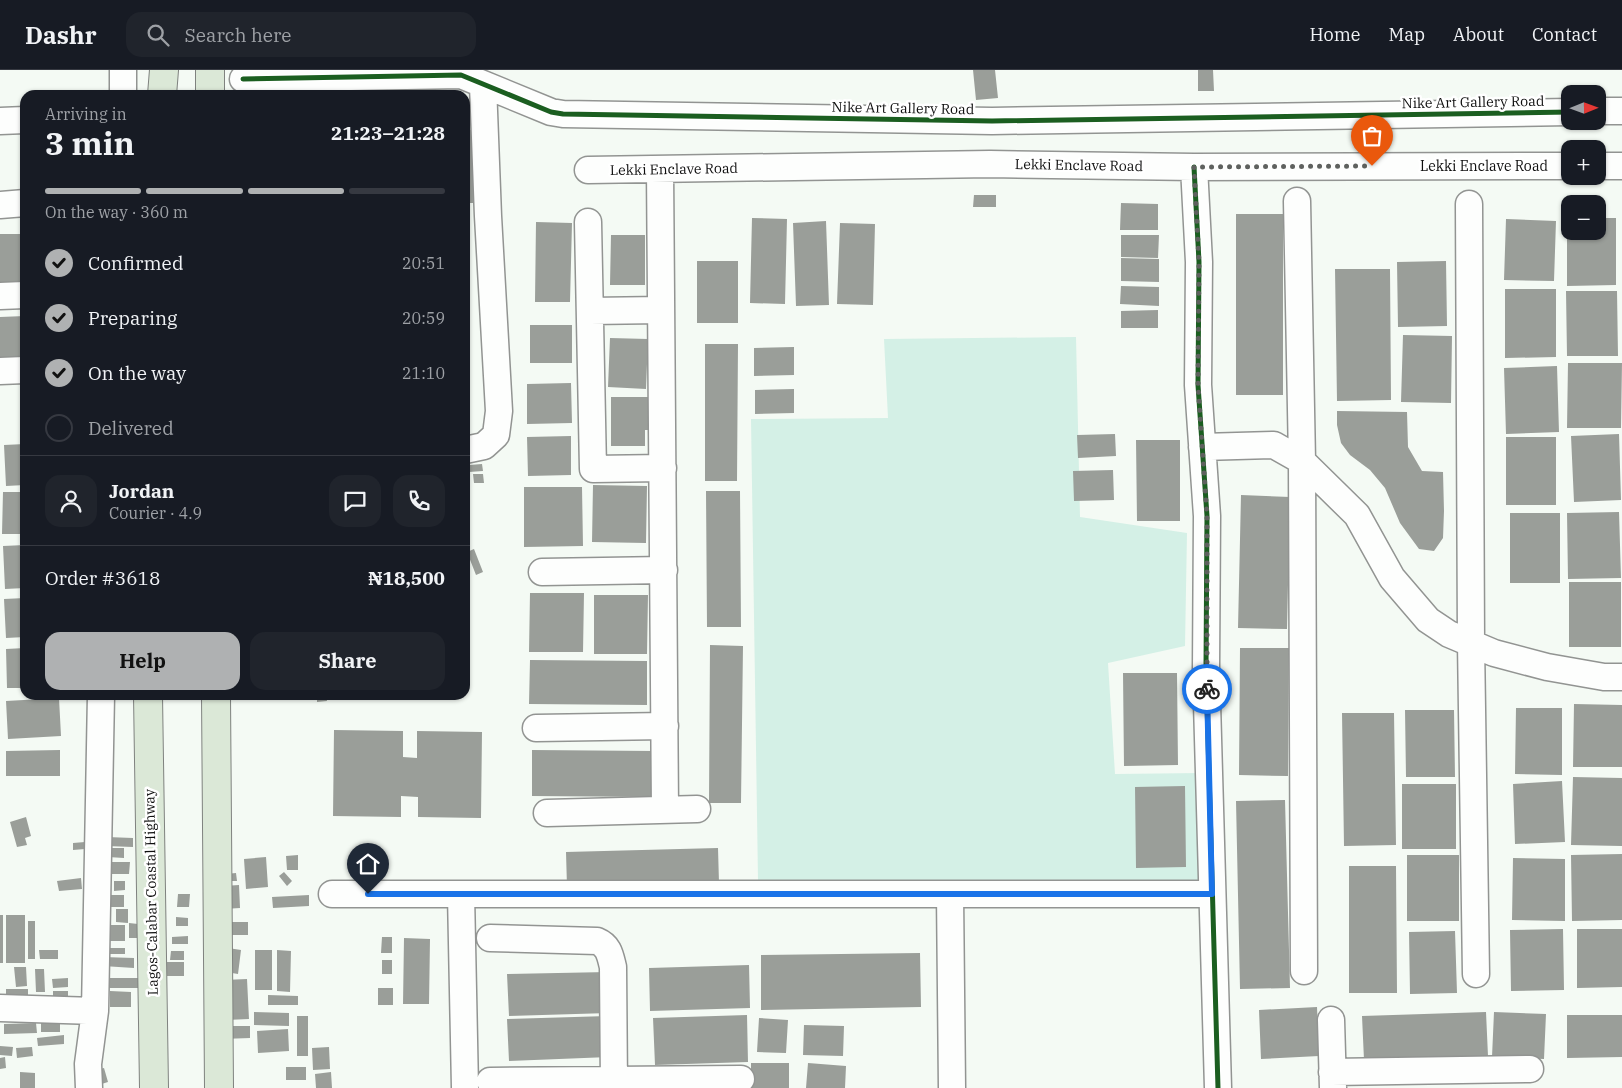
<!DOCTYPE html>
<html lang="en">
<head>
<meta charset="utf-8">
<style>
  body { margin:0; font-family:"IBM Plex Serif",serif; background:#20242c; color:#f1f3f6; height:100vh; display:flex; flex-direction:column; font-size:19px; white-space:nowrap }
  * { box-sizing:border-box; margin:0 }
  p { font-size:16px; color:#9ea1a6 }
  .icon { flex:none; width:28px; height:28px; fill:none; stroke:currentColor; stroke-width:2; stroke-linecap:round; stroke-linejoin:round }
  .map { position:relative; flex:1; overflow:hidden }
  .sheet { position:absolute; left:20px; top:20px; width:450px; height:610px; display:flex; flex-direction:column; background:#171b24; border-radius:15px; box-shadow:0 1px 4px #0004 }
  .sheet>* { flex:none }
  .needle { width:32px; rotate:89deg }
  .controls { position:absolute; left:1561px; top:15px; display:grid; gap:10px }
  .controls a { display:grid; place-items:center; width:45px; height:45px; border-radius:10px; background:#171b24; box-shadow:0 1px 4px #0004; font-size:25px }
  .pin { position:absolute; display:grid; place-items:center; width:42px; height:42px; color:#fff; margin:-51px -21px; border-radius:50% 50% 50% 0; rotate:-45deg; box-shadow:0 0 5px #0007 }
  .pin .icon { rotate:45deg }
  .courier { position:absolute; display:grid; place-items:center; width:50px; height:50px; margin:-25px; border:4px solid #1a73e8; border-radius:50%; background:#fff; color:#222; box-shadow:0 1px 6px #0007 }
  .overview em { font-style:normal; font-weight:700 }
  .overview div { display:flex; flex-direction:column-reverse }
  .overview { display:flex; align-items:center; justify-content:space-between; height:85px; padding:0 25px }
  h1 { font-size:32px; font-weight:700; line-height:38px }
  .bar { display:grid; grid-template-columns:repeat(4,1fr); gap:8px 5px; align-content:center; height:60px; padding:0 25px }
  .bar i { height:6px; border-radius:4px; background:#363941 }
  .bar .active { background:#afb1b2 }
  .bar p { grid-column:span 4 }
  .line { display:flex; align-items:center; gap:12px; padding:0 25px; border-top:1px solid #363941 }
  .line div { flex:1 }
  .round { display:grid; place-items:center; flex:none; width:52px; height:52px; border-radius:15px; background:#20242c }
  ol { padding:0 25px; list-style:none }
  li { display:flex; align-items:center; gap:15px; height:55px }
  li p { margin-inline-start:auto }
  li .icon { padding:5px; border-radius:50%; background:#afb1b2; color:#111; stroke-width:4 }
  li:last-child { color:#9ea1a6 }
  li i { width:28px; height:28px; border:2px solid #363941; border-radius:50% }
  .action { display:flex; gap:10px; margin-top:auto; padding:10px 25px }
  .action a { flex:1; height:58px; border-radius:15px; background:#afb1b2; color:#111; font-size:20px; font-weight:700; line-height:58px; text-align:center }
  .action a+a { background:#20242c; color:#f1f3f6 }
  header { display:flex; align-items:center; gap:30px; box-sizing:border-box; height:70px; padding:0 25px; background:#171b24; border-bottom:1px solid #363941 }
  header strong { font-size:24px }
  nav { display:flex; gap:28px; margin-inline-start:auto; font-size:18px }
  .search { width:350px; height:45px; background:#20242c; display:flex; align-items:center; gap:12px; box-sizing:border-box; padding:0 18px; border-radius:15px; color:#9ea1a6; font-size:19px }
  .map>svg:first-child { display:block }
  .green { fill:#d4f0e6 }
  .building { fill:#9a9e99 }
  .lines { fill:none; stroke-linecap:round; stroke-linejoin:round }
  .minor-casing { stroke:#929492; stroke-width:29 }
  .highway-casing { stroke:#7f827f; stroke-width:30 }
  .minor { stroke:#fdfefd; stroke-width:26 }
  .highway { stroke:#dbe8d7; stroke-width:28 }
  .cycleway-casing { stroke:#fff; stroke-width:8 }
  .cycleway { stroke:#1b5e20; stroke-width:5 }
  .done { stroke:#5e615e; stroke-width:5; stroke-dasharray:0 9 }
  .route { stroke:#1a73e8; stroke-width:6 }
  .labels { text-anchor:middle; stroke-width:5; stroke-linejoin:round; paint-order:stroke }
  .street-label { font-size:14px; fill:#0e0e0e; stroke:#fff }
</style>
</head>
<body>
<header>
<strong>Dashr</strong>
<div class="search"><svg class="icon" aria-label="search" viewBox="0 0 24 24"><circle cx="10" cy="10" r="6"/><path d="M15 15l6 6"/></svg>Search here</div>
<nav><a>Home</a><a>Map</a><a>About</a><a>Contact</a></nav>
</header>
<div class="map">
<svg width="1622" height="1018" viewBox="0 0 1622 1018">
  <rect width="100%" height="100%" fill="#f4faf4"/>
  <path class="green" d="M1076,267L1080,447L1187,463L1185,576L1108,593L1115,704L1201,703L1210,810H758L751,349L888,348L884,269Z"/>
  <path class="building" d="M973,0H995L998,28L976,30Z
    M1198,0H1213L1214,21H1198Z
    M465,60H472L474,133H465Z
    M974,125H996V137H973Z
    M1121,133L1158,134V160H1120Z
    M1236,144H1283V325H1236Z
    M752,148L787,149L785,234L750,233Z
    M1567,148H1570V161H1598V148H1616V215L1567,216Z
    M1506,149L1556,151L1554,211L1504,210Z
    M826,151L829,235L796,236L793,153Z
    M536,152L572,153L570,232H535Z
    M840,153L875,154L873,235L837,234Z
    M0,164H25V212H0Z
    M611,165H645V215H610Z
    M1121,165H1159L1158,188L1121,187Z
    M1121,188L1159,189V212L1121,211Z
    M697,191H738V253H697Z
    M1446,191L1447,256L1398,257L1397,192Z
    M1335,199H1390L1391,330L1337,331Z
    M1121,216L1159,217V236L1120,234Z
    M1505,219H1556V287L1505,288Z
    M1566,221H1617L1618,286H1567Z
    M1158,240V258H1121V241Z
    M25,246V292L0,293V247Z
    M530,255H572V293H530Z
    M1403,265L1452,266L1451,333L1401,332Z
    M610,268L648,269L646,319L608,317Z
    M705,274H738L737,411H705Z
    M794,277V305L754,306V278Z
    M1568,293H1622L1621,358H1567Z
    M1557,296L1559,362L1506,364L1504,298Z
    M571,313L572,353L527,354V314Z
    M794,319V343L755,344V320Z
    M611,327H651L650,360H645V376H611Z
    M1337,341L1407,342L1408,377L1422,401L1443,402L1444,441L1443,468L1434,481L1419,479L1400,453L1385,418L1370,400L1350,385L1341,373L1337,355Z
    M1115,364L1116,386L1078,388L1077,365Z
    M1619,364L1621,430L1574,432L1571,366Z
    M571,366V405L528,406L527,367Z
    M1506,367H1556V435H1506Z
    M1136,370H1180V451H1137Z
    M25,374V415L6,416L4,375Z
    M482,394L483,401L469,402V395Z
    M1113,400L1114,430L1074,431L1073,401Z
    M473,404H483L484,413H474Z
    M593,415L647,416L646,473L592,472Z
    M524,417H582L583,476L524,477Z
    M706,421H740L741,557H707Z
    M3,422H25V464H2Z
    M1241,425L1290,427L1287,559L1238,558Z
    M1619,442L1621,508L1568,509L1567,443Z
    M1510,443H1560V513H1510Z
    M25,475V518L5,519L3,476Z
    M474,479L483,502L476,505L467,482Z
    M1569,512H1621V577H1569Z
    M530,523H584L583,582H529Z
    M594,525H648L647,584H594Z
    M25,528V567L6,568L4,529Z
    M710,575L743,576L741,733H709Z
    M25,578V618H7L6,579Z
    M1240,578H1289L1288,706L1239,705Z
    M530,590L647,591V635L529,634Z
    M1123,603H1177L1178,695L1124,696Z
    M317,625H326L327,631L317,632Z
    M59,628L61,666L8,669L6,631Z
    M1574,634L1622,635V697H1573Z
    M1516,638H1562V705L1515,704Z
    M1405,640H1454L1455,707H1406Z
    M1342,643H1394L1396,775L1344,776Z
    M334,660L403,661V687L417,688V661L482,662L481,748L418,747V727L401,726V747L333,746Z
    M60,680V706H6V681Z
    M532,680L654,681V727L532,726Z
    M1573,707L1622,708V776L1571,775Z
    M1562,711L1565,772L1515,774L1513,714Z
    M1402,714H1456V779H1402Z
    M1185,716L1186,797L1136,798L1135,717Z
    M1285,730L1290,918L1240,919L1236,731Z
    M26,747L31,766L25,768L27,775L17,777L10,752Z
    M107,767L133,768V777L106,776Z
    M85,772V779L73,780V773Z
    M108,778H124V788L108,787Z
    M718,778L719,813L567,817L566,782Z
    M1622,784V850L1572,851L1571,785Z
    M298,785V800H287L286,786Z
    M1407,785H1459V851H1407Z
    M266,787L268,817L246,819L244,789Z
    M1513,788L1565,789V851L1512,850Z
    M111,792H130L129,804H111Z
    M1349,796H1396L1397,923H1349Z
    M284,802L292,811L287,816L279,806Z
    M236,803L237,811H226L225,804Z
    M81,808L82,819L59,821L57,811Z
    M114,811H125V820L114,821Z
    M239,815L240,838L208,840L207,817Z
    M178,824H190L189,837H177Z
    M110,825H124V837H110Z
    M309,825V836L273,838L272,827Z
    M116,839H128V853L116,852Z
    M0,845H3V893H0Z
    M6,845H25V893H6Z
    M176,847L188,848V856H176Z
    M28,851H35V889H28Z
    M203,852H248V865H203Z
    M129,853L138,854V868H129Z
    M106,855H125V871H106Z
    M1563,859L1564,920L1511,921L1510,860Z
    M1577,859H1622V917L1577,918Z
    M1455,861L1457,923L1410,924L1409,862Z
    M188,866V874H172V867Z
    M382,867H392V883H381Z
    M404,868L430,869L429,934H403Z
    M109,878H125V884H109Z
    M228,878L241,880L238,904L226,902Z
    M39,880H58V889H40Z
    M255,880H272V920H255Z
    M277,880L291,881L290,922L277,921Z
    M171,881H184V890H170Z
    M920,883L921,937L761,940V885Z
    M103,887L134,888V898L103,896Z
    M382,890H392V904H382Z
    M166,892H184V906H166Z
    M749,895L750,938L650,941L649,898Z
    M14,897H26L27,916L16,917Z
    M35,899H44L45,922H36Z
    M608,902L609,943L509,946L507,904Z
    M68,908V917L53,918L52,909Z
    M109,908H139V918H109Z
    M247,909L249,949L226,950L224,910Z
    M378,918H393V935H378Z
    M6,919H28V930H6Z
    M53,921H68V933L53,932Z
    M110,921L131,922V937H110Z
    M268,925L298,926V935H268Z
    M1317,937L1319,986L1261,989L1259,940Z
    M254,942L289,943V956L254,955Z
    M1486,942L1488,986L1364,990L1362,946Z
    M1494,942L1546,944L1544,989L1492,987Z
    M747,945L748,992L655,995L653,948Z
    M1567,945H1622V987L1567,988Z
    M297,946H308V986H297Z
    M608,946L609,987L509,991L507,949Z
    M759,948L788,950L786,983L757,982Z
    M41,952H60V962H41Z
    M36,953L37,963L4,964V954Z
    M804,955L844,956L843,986L803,985Z
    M221,956H250V968L222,969Z
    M288,959L289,981L258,983L257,961Z
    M64,965V974L38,976L37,968Z
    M0,976L13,977L12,986L0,985Z
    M32,977L33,986L17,988L16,978Z
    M329,977L330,999L313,1000L312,978Z
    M5,987L6,998L0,999V988Z
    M751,993H789V1018H751Z
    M808,993L846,996L845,1018H806Z
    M286,997H306V1010H286Z
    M104,998L108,1012L95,1016L92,1001Z
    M20,1002L35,1003V1018H20Z
    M331,1002L332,1018H316L315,1004Z"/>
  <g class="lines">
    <g class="minor-casing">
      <path id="minor" d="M243,9L461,5L551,42L563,44L992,51L1570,42
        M123,25V0
        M1598,41H1622
        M0,51L25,50
        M1598,96H1622
        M1194,97L1199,192L1198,315L1207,446L1206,598L1218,1018
        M660,99L665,740
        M588,100L990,94L1194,97L1570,96
        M1297,131L1302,391L1304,901
        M1469,134L1471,573L1476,904
        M0,135L25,133
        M588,152L593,399L663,398
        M0,226L25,225
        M590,241L661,240
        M0,301L25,300
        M1202,377L1274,375L1302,391L1357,445L1392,508L1428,550L1449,564L1494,583L1547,597L1604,607H1622
        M465,380L484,376L496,365L499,341L488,146L483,15
        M542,502L664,500
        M536,658L665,656
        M547,743L697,739
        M332,824H1212
        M461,824L465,1018
        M950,824L952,1018
        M490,868L597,871C609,876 610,885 613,897L614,1018
        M0,938L95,941
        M1331,950L1333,1018
        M1332,1002L1530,999
        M490,1011L741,1009
        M89,1018L88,994L95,941L101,625"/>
    </g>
    <g class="highway-casing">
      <path id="highway" d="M210,0V25
        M162,25L164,0
        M148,625L154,1018
        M216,625L219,1018"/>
    </g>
    <use href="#minor" class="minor"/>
    <use href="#highway" class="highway"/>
    <g class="cycleway-casing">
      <path id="cycleway" d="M243,9L461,5L551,42L563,44L992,51L1570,42
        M1194,97L1199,192L1198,315L1207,446L1206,598L1218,1018"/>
    </g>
    <use href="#cycleway" class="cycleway"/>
  </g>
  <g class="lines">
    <path class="done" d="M1207,619V446L1198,315L1199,192L1194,97L1372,96"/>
    <path class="route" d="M368,824H1212L1207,619"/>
  </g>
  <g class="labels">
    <g class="street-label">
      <text transform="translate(1473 32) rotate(-1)" y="5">Nike Art Gallery Road</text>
      <text transform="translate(903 38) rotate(1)" y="5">Nike Art Gallery Road</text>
      <text transform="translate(1079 95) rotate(1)" y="5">Lekki Enclave Road</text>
      <text x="1484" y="101">Lekki Enclave Road</text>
      <text transform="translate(674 99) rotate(-1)" y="5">Lekki Enclave Road</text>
      <text transform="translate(151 822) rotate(-91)" y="5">Lagos-Calabar Coastal Highway</text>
    </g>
  </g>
</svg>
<div class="controls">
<a><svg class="needle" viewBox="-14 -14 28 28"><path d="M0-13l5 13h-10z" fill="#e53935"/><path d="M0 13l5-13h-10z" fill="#9ea1a6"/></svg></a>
<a>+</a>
<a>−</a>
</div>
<div class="pin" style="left:1372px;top:96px;background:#ea580c"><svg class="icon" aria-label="bag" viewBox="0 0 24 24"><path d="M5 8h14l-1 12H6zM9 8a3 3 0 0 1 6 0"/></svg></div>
<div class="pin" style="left:368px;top:824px;background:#1f2937"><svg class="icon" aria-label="home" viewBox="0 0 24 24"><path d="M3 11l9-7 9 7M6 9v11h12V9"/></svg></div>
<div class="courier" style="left:1207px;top:619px"><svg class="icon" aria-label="bike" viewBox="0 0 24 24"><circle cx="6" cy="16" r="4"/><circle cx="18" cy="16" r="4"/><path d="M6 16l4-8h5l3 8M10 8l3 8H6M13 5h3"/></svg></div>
<section class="sheet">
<div class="overview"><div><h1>3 min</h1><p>Arriving in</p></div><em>21:23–21:28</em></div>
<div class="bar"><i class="active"></i><i class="active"></i><i class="active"></i><i></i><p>On the way · 360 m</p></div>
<ol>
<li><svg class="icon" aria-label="check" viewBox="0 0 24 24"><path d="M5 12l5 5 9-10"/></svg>Confirmed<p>20:51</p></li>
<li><svg class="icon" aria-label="check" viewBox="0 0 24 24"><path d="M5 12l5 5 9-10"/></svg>Preparing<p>20:59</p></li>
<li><svg class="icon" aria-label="check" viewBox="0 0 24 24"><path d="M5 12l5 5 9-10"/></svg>On the way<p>21:10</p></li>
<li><i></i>Delivered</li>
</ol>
<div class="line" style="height:90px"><a class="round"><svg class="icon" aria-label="person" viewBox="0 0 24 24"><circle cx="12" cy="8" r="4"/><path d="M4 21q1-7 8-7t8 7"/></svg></a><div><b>Jordan</b><p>Courier · 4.9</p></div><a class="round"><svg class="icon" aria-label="chat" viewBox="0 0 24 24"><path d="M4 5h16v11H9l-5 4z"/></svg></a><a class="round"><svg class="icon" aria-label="phone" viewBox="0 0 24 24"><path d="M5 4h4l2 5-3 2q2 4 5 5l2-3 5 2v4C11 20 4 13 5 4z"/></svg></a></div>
<div class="line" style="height:65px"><div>Order #3618</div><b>₦18,500</b></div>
<div class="action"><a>Help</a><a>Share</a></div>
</section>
</div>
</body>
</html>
